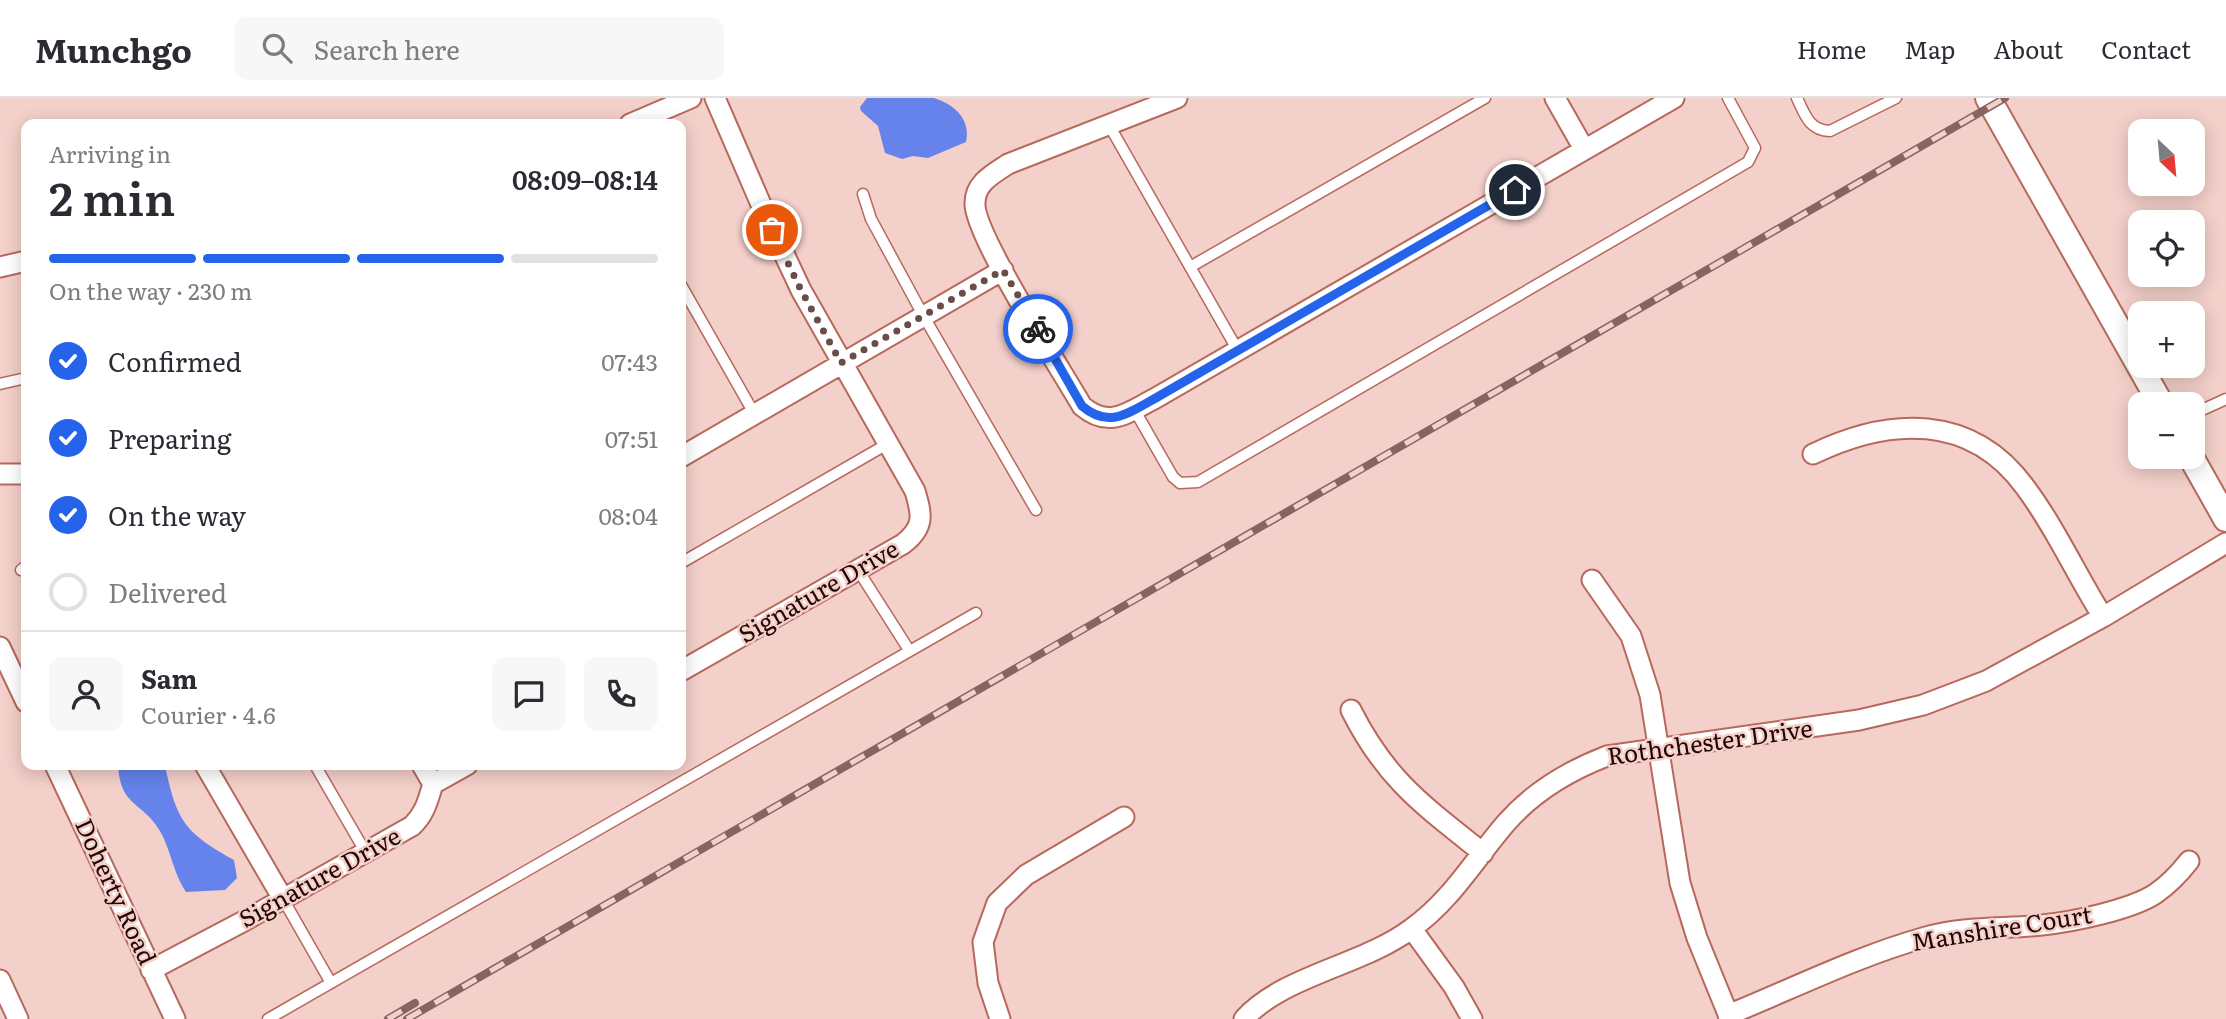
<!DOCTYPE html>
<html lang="en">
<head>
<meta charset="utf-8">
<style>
  body { margin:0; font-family:Literata,serif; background:#f7f7f7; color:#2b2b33; height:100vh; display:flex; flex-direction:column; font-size:26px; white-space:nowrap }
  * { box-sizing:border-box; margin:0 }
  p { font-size:23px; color:#7c7c81 }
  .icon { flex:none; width:38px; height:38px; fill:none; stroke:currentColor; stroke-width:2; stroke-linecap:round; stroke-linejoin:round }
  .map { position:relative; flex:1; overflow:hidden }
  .side { position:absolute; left:21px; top:21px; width:665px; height:651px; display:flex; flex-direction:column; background:#fff; border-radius:14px; box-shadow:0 4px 18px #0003 }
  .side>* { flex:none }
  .needle { width:46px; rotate:154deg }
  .controls { position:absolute; left:2128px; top:21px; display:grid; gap:14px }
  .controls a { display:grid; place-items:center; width:77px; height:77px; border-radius:14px; background:#fff; box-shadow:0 4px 18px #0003; font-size:35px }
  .pin { position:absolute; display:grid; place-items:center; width:60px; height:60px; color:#fff; margin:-30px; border:4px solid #fff; border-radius:50%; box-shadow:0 2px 7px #0007 }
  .courier { position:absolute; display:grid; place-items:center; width:70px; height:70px; margin:-35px; border:5px solid #2563eb; border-radius:50%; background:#fff; color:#222; box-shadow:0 2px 9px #0007 }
  .headline em { font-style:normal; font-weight:600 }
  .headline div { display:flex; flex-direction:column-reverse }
  .headline { display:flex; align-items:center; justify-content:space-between; height:119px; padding:0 28px }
  h1 { font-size:46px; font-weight:600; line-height:52px }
  .bar { display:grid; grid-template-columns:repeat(4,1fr); gap:10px 7px; align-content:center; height:84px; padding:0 28px }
  .bar i { height:9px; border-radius:5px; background:#e1e1e2 }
  .bar .active { background:#2563eb }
  .bar p { grid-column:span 4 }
  .line { display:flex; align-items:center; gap:18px; padding:0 28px; border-top:2px solid #e1e1e2 }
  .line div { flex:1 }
  .round { display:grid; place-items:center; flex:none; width:74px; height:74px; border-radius:14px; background:#f7f7f7 }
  ol { padding:0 28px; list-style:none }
  li { display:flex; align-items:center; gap:21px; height:77px }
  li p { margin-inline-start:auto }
  li .icon { padding:7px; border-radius:50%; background:#2563eb; color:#fff; stroke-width:4 }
  li:last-child { color:#7c7c81 }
  li i { width:38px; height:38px; border:4px solid #e1e1e2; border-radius:50% }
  header { display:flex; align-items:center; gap:42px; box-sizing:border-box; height:98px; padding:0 35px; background:#fff; border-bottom:2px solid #e1e1e2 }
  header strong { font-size:33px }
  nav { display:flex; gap:38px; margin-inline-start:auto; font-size:24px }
  .search { width:490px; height:63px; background:#f7f7f7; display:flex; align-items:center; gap:18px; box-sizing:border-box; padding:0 24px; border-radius:14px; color:#7c7c81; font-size:26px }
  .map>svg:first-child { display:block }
  .water { fill:#6583eb }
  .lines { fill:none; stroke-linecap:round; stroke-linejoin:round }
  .service-casing { stroke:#b8685c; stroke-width:13 }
  .minor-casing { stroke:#b8685c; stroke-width:23 }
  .tertiary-casing { stroke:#b8685c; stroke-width:28 }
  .service { stroke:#fff; stroke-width:10 }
  .minor { stroke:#fff; stroke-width:19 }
  .tertiary { stroke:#fff; stroke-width:24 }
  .rail-casing { stroke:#866561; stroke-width:8 }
  .rail { stroke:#f4d0ca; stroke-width:5; stroke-dasharray:16; stroke-linecap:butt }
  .done { stroke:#6c4c49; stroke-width:7; stroke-dasharray:0 12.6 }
  .route { stroke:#2563eb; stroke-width:9 }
  .labels { text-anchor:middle; stroke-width:5; stroke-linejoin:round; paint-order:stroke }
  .street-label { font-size:24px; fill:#230503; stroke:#f4d0ca }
</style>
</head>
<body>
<header>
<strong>Munchgo</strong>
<div class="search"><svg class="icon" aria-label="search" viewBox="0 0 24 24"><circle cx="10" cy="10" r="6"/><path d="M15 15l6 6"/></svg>Search here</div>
<nav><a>Home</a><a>Map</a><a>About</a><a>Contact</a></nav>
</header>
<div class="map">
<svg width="2226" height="921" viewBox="0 0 2226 921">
  <rect width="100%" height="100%" fill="#f4d0ca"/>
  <path class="water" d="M867,0C880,0 926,0 934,0C955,7 971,21 966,44L928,60L913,58L902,61L885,55L878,28L861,13L860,9Z
    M118,667L165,668C177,723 184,734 234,762L237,780L225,792L186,794C173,775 171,752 160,733C142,703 120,709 118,667Z"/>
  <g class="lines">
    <g class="service-casing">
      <path id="service" d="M1797,0C1805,17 1809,32 1830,33L1896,0
        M1109,27L1237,251
        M863,96L871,121L923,217L1036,412
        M1190,169L1485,0
        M681,187L755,317
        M0,286L26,280
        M1134,311L1173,379L1180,385L1198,384L1748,64L1755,50L1728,0
        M2193,316L2226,301
        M681,465L889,345
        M21,472L26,468
        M858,472L909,552
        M315,667L366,755
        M283,801L331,885
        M268,921L976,515"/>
    </g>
    <g class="minor-casing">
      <path id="minor" d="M1177,0L1008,66C993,76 975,85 975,105C973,135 1062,273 1082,308C1109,331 1127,315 1154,301L1674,0
        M1555,0L1584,51
        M630,26L691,0
        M0,169L26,163
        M1813,356C1889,319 1971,315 2025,389C2055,429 2076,476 2103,519
        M681,359L1003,172
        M0,376H26
        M1592,482L1631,538L1650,597L1680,785L1697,840L1730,921
        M0,549L26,604
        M681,573L903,446C925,429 922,417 915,393L801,192L763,111L715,0
        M1351,612C1386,682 1424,708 1483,755
        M55,667L175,921
        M205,667L283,801
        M422,667L433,686
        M1412,831L1454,889L1472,921
        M151,872L244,823L412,728C425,716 428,702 433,686L467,667
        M0,882L18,921
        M1728,917C1794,890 1858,858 1926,839C1964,828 2004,831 2042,827C2072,824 2130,812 2155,796C2168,787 2179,776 2189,763
        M1000,921L988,885L983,844L997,805L1026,777L1124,719
        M1244,921C1282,878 1363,867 1411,831C1451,803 1475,761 1506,725C1534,693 1568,673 1607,658L1859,622L1923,607L1986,583L2103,519L2226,445"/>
    </g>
    <g class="tertiary-casing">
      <path id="tertiary" d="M1988,0L2161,306
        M2191,359L2226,421"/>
    </g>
    <use href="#service" class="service"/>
    <use href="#minor" class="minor"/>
    <use href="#tertiary" class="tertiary"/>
    <g class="rail-casing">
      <path id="rail" d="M388,921L415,905
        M407,921L2005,0"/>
    </g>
    <use href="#rail" class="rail"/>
  </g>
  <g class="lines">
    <path class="done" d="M772,132L801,192L841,265L1003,172L1038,231"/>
    <path class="route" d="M1038,231L1082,308C1109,331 1128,315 1154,301L1515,92"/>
  </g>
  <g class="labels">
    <g class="street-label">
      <text transform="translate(819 494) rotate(-30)" y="8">Signature Drive</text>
      <text transform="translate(1710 645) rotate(-8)" y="8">Rothchester Drive</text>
      <text transform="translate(320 780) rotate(-29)" y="8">Signature Drive</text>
      <text transform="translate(115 794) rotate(65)" y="8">Doherty Road</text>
      <text transform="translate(2002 831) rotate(-9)" y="8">Manshire Court</text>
    </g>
  </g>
</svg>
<div class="controls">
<a><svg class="needle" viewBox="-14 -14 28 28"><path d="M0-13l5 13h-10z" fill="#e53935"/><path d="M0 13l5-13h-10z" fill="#7c7c81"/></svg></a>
<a><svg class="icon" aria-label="locate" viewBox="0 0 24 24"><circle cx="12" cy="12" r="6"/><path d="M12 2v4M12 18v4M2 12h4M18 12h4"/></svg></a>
<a>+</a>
<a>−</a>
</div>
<div class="pin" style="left:772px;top:132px;background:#ea580c"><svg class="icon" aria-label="bag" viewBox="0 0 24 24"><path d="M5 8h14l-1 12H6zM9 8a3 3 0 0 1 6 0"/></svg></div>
<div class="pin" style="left:1515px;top:92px;background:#1f2937"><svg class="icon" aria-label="home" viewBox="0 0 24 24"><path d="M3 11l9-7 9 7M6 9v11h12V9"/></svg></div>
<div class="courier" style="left:1038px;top:231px"><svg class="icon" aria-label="bike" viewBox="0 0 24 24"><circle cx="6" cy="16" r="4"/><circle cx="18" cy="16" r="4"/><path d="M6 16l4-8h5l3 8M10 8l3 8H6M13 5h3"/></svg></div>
<section class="side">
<div class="headline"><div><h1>2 min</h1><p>Arriving in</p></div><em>08:09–08:14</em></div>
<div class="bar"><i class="active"></i><i class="active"></i><i class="active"></i><i></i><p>On the way · 230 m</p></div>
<ol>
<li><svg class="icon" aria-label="check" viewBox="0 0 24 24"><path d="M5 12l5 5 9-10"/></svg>Confirmed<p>07:43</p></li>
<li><svg class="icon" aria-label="check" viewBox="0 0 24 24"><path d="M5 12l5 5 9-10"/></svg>Preparing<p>07:51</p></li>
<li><svg class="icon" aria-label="check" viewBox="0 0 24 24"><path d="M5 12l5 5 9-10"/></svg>On the way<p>08:04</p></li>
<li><i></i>Delivered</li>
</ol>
<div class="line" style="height:126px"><a class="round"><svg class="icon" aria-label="person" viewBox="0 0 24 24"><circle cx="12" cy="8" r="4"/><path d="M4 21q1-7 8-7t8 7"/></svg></a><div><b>Sam</b><p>Courier · 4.6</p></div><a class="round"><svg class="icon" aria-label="chat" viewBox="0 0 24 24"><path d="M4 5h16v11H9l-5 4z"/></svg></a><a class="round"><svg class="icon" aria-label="phone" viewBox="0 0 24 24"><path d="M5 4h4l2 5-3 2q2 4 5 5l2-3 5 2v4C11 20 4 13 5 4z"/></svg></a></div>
</section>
</div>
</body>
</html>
